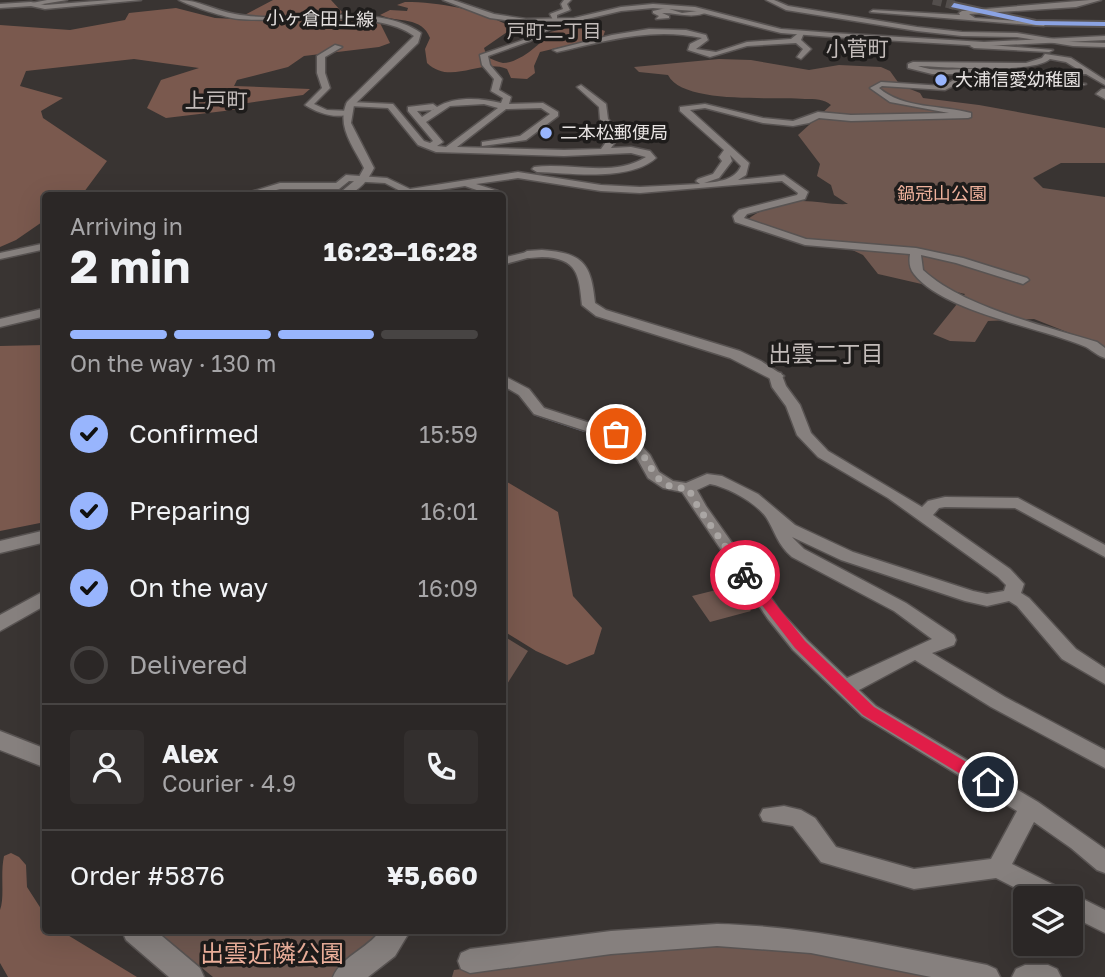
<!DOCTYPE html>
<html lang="en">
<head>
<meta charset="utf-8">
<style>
  body { margin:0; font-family:"Golos Text","Noto Sans JP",sans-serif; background:#332f2e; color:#f1f3f6; height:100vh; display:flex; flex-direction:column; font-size:26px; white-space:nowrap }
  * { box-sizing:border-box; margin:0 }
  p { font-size:23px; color:#a6a5a7 }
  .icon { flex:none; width:38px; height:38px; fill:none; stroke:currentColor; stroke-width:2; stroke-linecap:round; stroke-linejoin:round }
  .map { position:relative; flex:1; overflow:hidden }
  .sheet { position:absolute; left:42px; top:192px; width:464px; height:742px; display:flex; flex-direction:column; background:#2b2726; border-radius:7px; box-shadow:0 7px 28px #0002,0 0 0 2px #474443 }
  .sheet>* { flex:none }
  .controls { position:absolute; left:1013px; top:886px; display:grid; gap:14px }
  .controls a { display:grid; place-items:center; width:70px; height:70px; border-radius:7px; background:#2b2726; box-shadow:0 7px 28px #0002,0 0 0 2px #474443; font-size:35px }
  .pin { position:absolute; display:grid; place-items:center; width:60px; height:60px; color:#fff; margin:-30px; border:4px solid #fff; border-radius:50%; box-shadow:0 2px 7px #0007 }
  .courier { position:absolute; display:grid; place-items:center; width:70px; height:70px; margin:-35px; border:5px solid #e11d48; border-radius:50%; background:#fff; color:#222; box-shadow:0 2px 9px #0007 }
  .head em { font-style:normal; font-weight:700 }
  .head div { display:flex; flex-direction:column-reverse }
  .head { display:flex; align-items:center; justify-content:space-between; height:119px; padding:0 28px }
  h1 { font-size:46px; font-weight:700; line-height:52px }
  .bar { display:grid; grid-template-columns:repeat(4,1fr); gap:10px 7px; align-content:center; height:84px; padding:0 28px }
  .bar i { height:9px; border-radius:5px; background:#474443 }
  .bar .on { background:#98b5fd }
  .bar p { grid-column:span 4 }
  .line { display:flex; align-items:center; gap:18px; padding:0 28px; border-top:2px solid #474443 }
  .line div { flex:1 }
  .round { display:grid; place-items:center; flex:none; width:74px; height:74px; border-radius:7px; background:#332f2e }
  ol { padding:0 28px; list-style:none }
  li { display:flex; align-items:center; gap:21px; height:77px }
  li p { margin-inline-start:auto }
  li .icon { padding:7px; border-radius:50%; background:#98b5fd; color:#111; stroke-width:4 }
  li:last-child { color:#a6a5a7 }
  li i { width:38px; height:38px; border:4px solid #474443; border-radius:50% }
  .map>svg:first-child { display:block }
  .green { fill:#6f5850 }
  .forest { fill:#7a594e }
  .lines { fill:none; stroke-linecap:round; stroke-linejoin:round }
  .stream { stroke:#727e9c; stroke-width:3.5 }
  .trunk-tunnel { stroke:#534e4c; stroke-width:9; stroke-dasharray:9 4.5; stroke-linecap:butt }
  .minor-casing { stroke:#585352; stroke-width:3 }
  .tertiary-casing { stroke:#585352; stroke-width:3 }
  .secondary-casing { stroke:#585352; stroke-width:3 }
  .trunk-casing { stroke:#585352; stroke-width:4 }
  .minor { fill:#86807e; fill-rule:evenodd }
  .tertiary { fill:#86807e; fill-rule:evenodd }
  .secondary { fill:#86807e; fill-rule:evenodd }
  .trunk { fill:#8ba3e3; fill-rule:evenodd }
  .route { fill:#e11d48 }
  .done { stroke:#aaa6a4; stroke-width:7; stroke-dasharray:0 12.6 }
  .poi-dot { fill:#98b5fd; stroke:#1e1c1b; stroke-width:2.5 }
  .labels { text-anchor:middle; stroke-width:7; stroke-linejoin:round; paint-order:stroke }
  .far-street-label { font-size:18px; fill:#e7e3e2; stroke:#1e1c1b }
  .far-poi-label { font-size:18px; fill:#e7e3e2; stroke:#1e1c1b; text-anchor:start }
  .far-park-label { font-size:18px; fill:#eeb19c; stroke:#1e1c1b }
  .far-neighbourhood-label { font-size:19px; fill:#c3bcba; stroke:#1e1c1b }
  .far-quarter-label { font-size:21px; fill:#c3bcba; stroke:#1e1c1b }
  .neighbourhood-label { font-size:23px; fill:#c3bcba; stroke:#1e1c1b }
  .near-park-label { font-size:24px; fill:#eeb19c; stroke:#1e1c1b }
</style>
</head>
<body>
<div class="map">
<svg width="1105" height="977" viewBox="0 0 1105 977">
  <rect width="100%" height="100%" fill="#393432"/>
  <path class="green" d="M719,59L751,60L809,70L839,65L881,67L890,71L900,85L920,93L923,98L979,105L1105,128V163H1061L1033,178L1043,188L1105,197V347L1034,319L988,321L975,342L950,341L933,334L965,294L878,274L863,255L835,242L805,238L748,219C762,209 785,200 802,201C818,201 832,205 848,204L834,195L831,185L817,176L820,164L798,135L831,105C824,99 815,99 805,99C773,96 683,105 668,75L639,72L634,67Z
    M732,586L751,611L710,622L692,596Z
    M502,635L528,651L502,692Z
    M157,931H388L334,977H213Z
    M746,940L968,977H452L454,970L601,950Z"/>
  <path class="forest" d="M273,0H331L342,12L335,20L379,21L390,43L379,47L304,56L288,67L237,80L234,86L310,89L303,95L241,104V109L166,118L147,108L161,80L199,68L134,59L26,71L20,86L63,98L41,111L43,118L107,161L81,196H46L45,220L16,240L0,247V25L70,30L125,20L129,13L176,8L215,18L237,19Z
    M405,2C441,2 481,10 513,28L484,48L487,57C492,59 498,62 503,63C519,63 541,44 550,32L585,24L605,31L603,37L540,52L534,66L535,73L527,79L511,78L507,69C480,58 451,86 427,63L425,49L430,38C422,16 398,23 380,15L390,10L407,11L408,8L397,5Z
    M45,345V522L0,531V346Z
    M502,479L558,512L573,596L602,628L594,654L567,665L536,651L502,630Z
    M11,853L19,857L26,865L27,887L45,915L46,931H61L137,977H8L0,963V910C5,897 0,875 4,856Z"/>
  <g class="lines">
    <path class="stream" d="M536,414L584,430"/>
    <path class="trunk-tunnel" d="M933,0L954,5"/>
    <g class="minor-casing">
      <path id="minor" d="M564,0H571L567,4L570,10L557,15V20H553L550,14L563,9L561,4Z
        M766,0H774L788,6L917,27L962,32L1017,33L1073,42L1105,43V47L1073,46L1017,37L962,36L917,31L786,10Z
        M1090,0H1101L1076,7L969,14L975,18L1046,23L1044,26L870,12L873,10L960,15L959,13L962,11Z
        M666,8L682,13L705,10L708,12C692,19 679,13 662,13L669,16V18L656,19L659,16L653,13V11Z
        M555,22L560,23L530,41L488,56L490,65L502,79L499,90L511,97L509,104L543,103L558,112V116L526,140L482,146V142L520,136L550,114L541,108L506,109L457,147L564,150L601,149L612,134L600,119L599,107L577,87L581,85L606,104L608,119L621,134L611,148L631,147L650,151L656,158C629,182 570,173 537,172L532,169L534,167C570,162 612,178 646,157L631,153L564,156L436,152L418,145L388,108L350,106L346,104L350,102L393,104L424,141L430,143L433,141L408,111V107L433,104L437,107C455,96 481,98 501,103L503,98L491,91L494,79L482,65L480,55L526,39ZM484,104L498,108L446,147L437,146L443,142L426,122L450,106ZM434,109L422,117L417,111L433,110Z
        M649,29L686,30L706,35L708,40L696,49L716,52L747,42L791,39L801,31L804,33L801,40L811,49L801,59L797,57L803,49L796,43L747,46L710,57L688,50L690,44L702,38C652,27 605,41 557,52L553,50L612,35Z
        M974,42L978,44L1053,50L1049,52L974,48L970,46Z
        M335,45L342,47L325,57V73L330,88L314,104L327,110L350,111L351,113C338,120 317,113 305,105L322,88L317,73V56Z
        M1045,54L1071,58L1105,80V85L1086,74L1056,75L1067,82L1086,84C1070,91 1058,83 1044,75V71L1079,70L1066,62L1050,59C1033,74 945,67 918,66C944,76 974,61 998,76L965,80L945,90L882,86L879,88C903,109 942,105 971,113V117L968,118L851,121L819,118L809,123L793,126L763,123L705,108L690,110L749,163L746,175L738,180L784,175L808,192L805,199L747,214L744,218L806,239L916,248L963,258L1027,278L1029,280L1023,284L956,263L921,255L923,270C963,307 1045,326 1097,342L1105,348V358C1098,356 1093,351 1086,347C1043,328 943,312 914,274C909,268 909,261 910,254L805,245L735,222L733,216L739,210L797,195L798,193L782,181L640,193L601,191L518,178L476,184L498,191V195L494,196L465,186L408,195L385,183L349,181L339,189H280L254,196H238L280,183H336L346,175L387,178L410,189L518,172L601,185L640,187L700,184L696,181L698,179L713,174L722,161L719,157L724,150L680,111V107L705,104L763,118L793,121L818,112L851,115L949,113L890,102L870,88L881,82L944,86L960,76L982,74H932L908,68V64L913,62L1026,63L1042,58ZM730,155L741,166C735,180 718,182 704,183L719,178L732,161Z
        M1102,89H1105V99L1096,94Z
        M46,243V249L0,259V253Z
        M527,252L533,255L531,257L502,265V258Z
        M46,308V316L0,327V319Z
        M776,372L781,373L786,386L800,405L811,433L828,451L922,507L928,501L945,497L1018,498L1105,545V557L1015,508L945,507L939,508L933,515L1010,569L1024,584L1021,593L1029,598L1076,649L1105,668V684L1062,659L1017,606L1009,601L987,606L965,601L841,560L792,537L804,549L906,603L954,635L956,640L954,645L932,653L1005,697L1105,750V768L991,707L915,660L859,690L876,706L1038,802L1105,849V873L1097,870L1071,848L1034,822L1012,864L1066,891L1068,894L1079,897L1105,910V933L1071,916V898H1035L996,878L914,889L821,862L793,826L763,821L760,815L763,809L784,806L801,810L815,818L836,847L914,869L991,859L1017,811L862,716L793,650L768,619L682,492L663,488L648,478L638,460L623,443L534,414L519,395L502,385V375L529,389L544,408L633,437L650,455L659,472L673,481L686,483L707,474L722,476L758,494L795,525L853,552L973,591L987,594L1004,591L1006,585L998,577L888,498L818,457L797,435L786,406L772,387L769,376ZM710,484C727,487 755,502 766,517C774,529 778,546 792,557L894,611L932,639L847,678L807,640L780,611L706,506L697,490Z
        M717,924C809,926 897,947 987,965L996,969L1000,977H931L811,953L717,946L611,954L470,973L461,969L458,961L461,953L470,949L611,931Z
        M1025,965H1048L1057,969L1061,977H1012L1016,969Z"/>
    </g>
    <g class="tertiary-casing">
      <path id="tertiary" d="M47,0H67L31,6L27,4Z
        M443,0H453L494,14L526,19L574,18L621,7L653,4L695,7L781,29L832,33L984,42L1105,36V40L984,46L832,37L781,33L695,11L653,8L621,11L574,22L526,23L490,18Z
        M542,250C584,253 591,264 595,303L606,310L740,351L761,361L784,376L776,381L771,379L730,358L596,316L582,305C579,275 578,258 542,257C533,257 527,260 521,255L527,251Z
        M46,590V605L0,631V615Z
        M0,731L46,749V768L0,750Z
        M122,931H156L200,968L204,977H169L126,940Z
        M380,931H410L395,956L368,977H333C342,956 367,949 380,931Z"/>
    </g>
    <g class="secondary-casing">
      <path id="secondary" d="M110,0H141L45,9L31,6L0,8V4L31,2L45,5Z
        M179,0C200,0 215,11 235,14C291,25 373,0 421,33L418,43L354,105L351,123L374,168C366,184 355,196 336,196L359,177L364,168C353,146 336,126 347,102L414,36C377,8 286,23 239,19C226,18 190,6 179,0Z
        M46,530V542L0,553V541Z"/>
    </g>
    <g class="trunk-casing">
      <path id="trunk" d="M954,3L1036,21L1105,22V26L1036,25L951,7Z"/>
    </g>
    <use href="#minor" class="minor"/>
    <use href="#tertiary" class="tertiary"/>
    <use href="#secondary" class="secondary"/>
    <use href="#trunk" class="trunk"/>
  </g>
  <path class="route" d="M745,571L750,572L805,641L874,707L993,778L995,782L993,787H982L863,715L795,648L741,578L739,575Z"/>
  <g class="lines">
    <path class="done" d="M616,434C625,439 633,443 639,450C655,470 656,490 688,488L698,507L745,575"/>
  </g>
  <g class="poi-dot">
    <circle cx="941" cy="80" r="7"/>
    <circle cx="546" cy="133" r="7"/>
  </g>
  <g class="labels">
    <g class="far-street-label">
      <text transform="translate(320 19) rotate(1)" y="6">小ヶ倉田上線</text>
    </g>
    <g class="far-poi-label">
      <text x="955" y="86">大浦信愛幼稚園</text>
      <text x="560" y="139">二本松郵便局</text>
    </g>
    <g class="far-park-label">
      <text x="942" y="200">鍋冠山公園</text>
    </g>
    <g class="far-neighbourhood-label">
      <text x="554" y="38">戸町二丁目</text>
    </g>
    <g class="far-quarter-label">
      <text x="857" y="56">小菅町</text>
      <text x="216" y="108">上戸町</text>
    </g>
    <g class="neighbourhood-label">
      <text x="826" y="362">出雲二丁目</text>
    </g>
    <g class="near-park-label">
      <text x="272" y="962">出雲近隣公園</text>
    </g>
  </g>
</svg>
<div class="controls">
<a><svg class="icon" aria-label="layers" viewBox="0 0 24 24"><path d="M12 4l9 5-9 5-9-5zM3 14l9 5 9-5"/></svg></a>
</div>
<div class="pin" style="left:616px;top:434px;background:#ea580c"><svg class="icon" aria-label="bag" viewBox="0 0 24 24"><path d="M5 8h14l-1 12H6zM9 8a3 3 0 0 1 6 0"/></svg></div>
<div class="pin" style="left:988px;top:782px;background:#1f2937"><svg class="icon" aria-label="home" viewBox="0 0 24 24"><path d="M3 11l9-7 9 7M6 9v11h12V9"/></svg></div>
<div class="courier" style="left:745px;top:575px"><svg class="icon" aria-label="bike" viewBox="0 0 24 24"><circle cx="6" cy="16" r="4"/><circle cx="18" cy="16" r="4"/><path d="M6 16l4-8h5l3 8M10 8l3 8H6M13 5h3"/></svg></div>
<section class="sheet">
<div class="head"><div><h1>2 min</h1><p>Arriving in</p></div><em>16:23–16:28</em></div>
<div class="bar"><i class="on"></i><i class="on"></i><i class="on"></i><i></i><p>On the way · 130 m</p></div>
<ol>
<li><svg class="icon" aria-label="check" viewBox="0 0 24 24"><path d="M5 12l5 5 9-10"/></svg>Confirmed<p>15:59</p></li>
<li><svg class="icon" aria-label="check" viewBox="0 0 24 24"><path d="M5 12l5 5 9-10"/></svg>Preparing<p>16:01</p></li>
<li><svg class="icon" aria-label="check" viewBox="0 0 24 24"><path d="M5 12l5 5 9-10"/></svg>On the way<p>16:09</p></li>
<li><i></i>Delivered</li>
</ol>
<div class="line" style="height:126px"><a class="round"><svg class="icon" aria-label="person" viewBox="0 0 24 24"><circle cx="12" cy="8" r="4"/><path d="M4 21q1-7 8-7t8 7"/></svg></a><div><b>Alex</b><p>Courier · 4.9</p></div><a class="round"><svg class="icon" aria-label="phone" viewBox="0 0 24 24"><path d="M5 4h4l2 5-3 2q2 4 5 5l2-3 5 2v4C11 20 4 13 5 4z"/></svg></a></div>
<div class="line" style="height:91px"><div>Order #5876</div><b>¥5,660</b></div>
</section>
</div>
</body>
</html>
